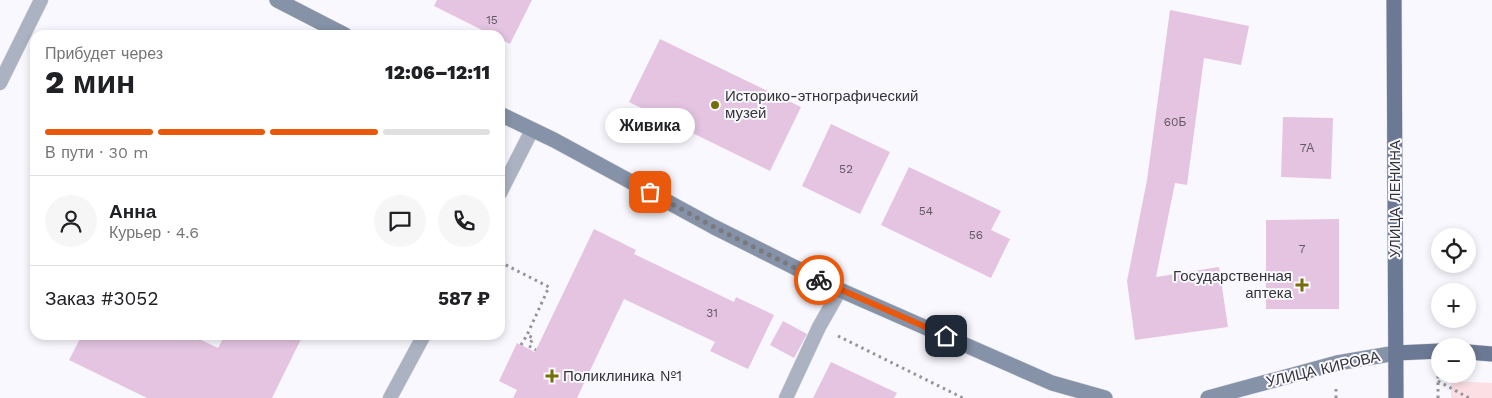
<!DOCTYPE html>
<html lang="ru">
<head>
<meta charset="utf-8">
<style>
  body { margin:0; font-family:"Work Sans",sans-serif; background:#f6f6f6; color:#202124; height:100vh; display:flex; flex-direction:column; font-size:19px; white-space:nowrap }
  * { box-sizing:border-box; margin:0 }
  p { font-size:16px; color:#757577 }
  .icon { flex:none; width:28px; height:28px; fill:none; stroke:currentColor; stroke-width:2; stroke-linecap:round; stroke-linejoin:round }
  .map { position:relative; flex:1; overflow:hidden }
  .details { position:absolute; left:30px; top:30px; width:475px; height:310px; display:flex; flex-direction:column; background:#fff; border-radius:15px; box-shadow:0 2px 8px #0003 }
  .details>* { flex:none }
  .controls { position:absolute; left:1431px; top:228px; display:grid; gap:10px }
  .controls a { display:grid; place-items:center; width:45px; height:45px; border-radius:50%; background:#fff; box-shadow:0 2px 8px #0003; font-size:25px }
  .pin { position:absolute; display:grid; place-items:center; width:42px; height:42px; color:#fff; margin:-21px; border-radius:10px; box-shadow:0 2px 8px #0006 }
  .courier { position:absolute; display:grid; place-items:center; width:50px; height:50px; margin:-25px; border:4px solid #ea580c; border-radius:50%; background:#fff; color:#222; box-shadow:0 1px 6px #0007 }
  .bubble { position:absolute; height:35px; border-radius:18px; background:#fff; box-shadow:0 2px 8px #0003; font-size:16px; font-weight:800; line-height:35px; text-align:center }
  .overview em { font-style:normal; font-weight:800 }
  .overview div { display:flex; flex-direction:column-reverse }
  .overview { display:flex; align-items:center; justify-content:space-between; height:85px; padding:0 15px }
  h1 { font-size:32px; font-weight:800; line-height:38px }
  .bar { display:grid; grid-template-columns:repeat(4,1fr); gap:8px 5px; align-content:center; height:60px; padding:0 15px }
  .bar i { height:6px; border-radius:4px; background:#e0e0e0 }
  .bar .current { background:#ea580c }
  .bar p { grid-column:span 4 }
  .line { display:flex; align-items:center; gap:12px; padding:0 15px; border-top:1px solid #e0e0e0 }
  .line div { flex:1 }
  .round { display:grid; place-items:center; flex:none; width:52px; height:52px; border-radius:26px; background:#f6f6f6 }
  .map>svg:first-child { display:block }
  .park { fill:#fbdfe5 }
  .building { fill:#e4c4e1 }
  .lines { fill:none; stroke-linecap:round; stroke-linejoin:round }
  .lane-casing { stroke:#d6d5da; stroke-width:15 }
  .secondary-casing { stroke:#d6d5da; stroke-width:16 }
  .primary-casing { stroke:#d6d5da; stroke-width:16 }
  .path { stroke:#949398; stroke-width:3; stroke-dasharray:2.5 4; stroke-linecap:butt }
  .lane { stroke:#abb3c2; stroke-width:14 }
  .secondary { stroke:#8592a7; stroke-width:15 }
  .primary { stroke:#6b7994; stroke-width:15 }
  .done { stroke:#7a797d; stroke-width:5; stroke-dasharray:0 9 }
  .route { stroke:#ea580c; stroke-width:6 }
  .poi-dot { fill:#766d08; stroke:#f9f8fe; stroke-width:2 }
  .labels { text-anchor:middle; stroke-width:4; stroke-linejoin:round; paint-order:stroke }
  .number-label { font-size:12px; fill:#615862 }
  .poi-label { font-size:15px; fill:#353437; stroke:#f9f8fe; text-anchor:start }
  .street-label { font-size:15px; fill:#353437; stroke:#f9f8fe }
</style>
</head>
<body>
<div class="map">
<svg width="1492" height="398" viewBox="0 0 1492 398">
  <rect width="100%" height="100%" fill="#f9f8fe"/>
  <path class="park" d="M1451,381L1492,383V398H1451Z"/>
  <path class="building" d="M437,0H532L510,44L500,39V35H492L434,6Z
    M1170,10L1249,26L1241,65L1204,58L1187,185L1175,183L1156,277L1219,267L1228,327L1135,340L1127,281L1147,180Z
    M660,39L801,107L770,171L629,102Z
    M1283,117L1333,118L1331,179L1281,177Z
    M831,124L890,152L860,214L802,186Z
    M909,167L1001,211L991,230L1010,239L991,278L881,225Z
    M1339,219V309H1266V220Z
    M594,229L636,250L634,254L734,302L736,297L774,315L748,369L710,351L715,342L624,299L577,398H513L517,390L499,381L517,343L535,352Z
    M783,321L807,334L794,358L770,345Z
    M82,335H191L218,348L225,335H303L272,398H147L69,360Z
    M831,362L897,393L894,398H813Z"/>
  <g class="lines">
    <g class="lane-casing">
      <path id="lane" d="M0,83L41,0
        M500,193L532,130
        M390,398L424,335
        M786,398L819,327L840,290"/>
    </g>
    <g class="secondary-casing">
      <path id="secondary" d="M277,0L345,35
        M500,114L554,140L714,227L840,290L1052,383L1105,398
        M1208,398L1337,363L1396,353"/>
    </g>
    <g class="primary-casing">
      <path id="primary" d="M1394,0L1396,398
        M1468,352L1492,354
        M1396,353L1440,351"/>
    </g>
    <path class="path" d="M500,262L549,287L527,335L533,338L529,346L536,350
      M838,336L963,398
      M521,345L527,335
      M1438,381L1469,398
      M1336,398V386
      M1438,398V374"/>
    <use href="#lane" class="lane"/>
    <use href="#secondary" class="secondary"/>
    <use href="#primary" class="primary"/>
  </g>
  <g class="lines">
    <path class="done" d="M650,192L714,227L819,280"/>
    <path class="route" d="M819,280L946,336"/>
  </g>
  <g class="poi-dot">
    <circle cx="715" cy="105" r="5"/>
    <path d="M1299.5 277.5h5v5h5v5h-5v5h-5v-5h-5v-5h5z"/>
    <path d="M549.5 368.5h5v5h5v5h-5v5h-5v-5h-5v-5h5z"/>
  </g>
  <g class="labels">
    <g class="number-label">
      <text x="492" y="24">15</text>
      <text x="1175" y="126">60Б</text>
      <text x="1307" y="152">7А</text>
      <text x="846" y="173">52</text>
      <text x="926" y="215">54</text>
      <text x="976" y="239">56</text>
      <text x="1302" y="253">7</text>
      <text x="712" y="317">31</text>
    </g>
    <g class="poi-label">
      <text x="725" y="101">Историко-этнографический<tspan x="725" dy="17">музей</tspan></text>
      <text x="1292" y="281" text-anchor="end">Государственная<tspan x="1292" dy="17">аптека</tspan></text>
      <text x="563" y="381">Поликлиника №1</text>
    </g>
    <g class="street-label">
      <text transform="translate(1395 199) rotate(-90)" y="5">УЛИЦА ЛЕНИНА</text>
      <text transform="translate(1323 369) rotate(-13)" y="5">УЛИЦА КИРОВА</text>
    </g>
  </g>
</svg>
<div class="controls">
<a><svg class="icon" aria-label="locate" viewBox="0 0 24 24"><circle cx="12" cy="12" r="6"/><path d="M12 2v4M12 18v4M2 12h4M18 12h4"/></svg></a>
<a>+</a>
<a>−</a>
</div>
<div class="pin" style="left:650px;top:192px;background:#ea580c"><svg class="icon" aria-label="bag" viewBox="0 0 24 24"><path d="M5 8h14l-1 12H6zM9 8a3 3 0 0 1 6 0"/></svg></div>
<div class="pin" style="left:946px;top:336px;background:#1f2937"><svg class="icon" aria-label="home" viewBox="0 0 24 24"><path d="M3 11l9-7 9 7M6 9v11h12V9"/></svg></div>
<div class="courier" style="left:819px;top:280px"><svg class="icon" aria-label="bike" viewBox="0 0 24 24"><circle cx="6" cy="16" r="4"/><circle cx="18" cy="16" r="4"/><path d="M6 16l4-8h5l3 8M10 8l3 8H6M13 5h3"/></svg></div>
<div class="bubble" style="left:605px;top:108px;width:90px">Живика</div>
<section class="details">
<div class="overview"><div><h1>2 мин</h1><p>Прибудет через</p></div><em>12:06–12:11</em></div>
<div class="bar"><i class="current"></i><i class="current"></i><i class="current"></i><i></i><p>В пути · 30 m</p></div>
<div class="line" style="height:90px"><a class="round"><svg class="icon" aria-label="person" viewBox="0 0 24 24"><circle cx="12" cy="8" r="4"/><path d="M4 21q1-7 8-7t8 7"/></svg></a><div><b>Анна</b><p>Курьер · 4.6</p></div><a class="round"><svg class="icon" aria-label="chat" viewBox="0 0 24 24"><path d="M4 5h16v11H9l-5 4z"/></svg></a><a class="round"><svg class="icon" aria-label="phone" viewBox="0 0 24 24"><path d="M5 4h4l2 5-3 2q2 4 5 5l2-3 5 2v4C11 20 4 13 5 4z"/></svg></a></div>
<div class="line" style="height:65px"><div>Заказ #3052</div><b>587 ₽</b></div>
</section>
</div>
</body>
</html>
